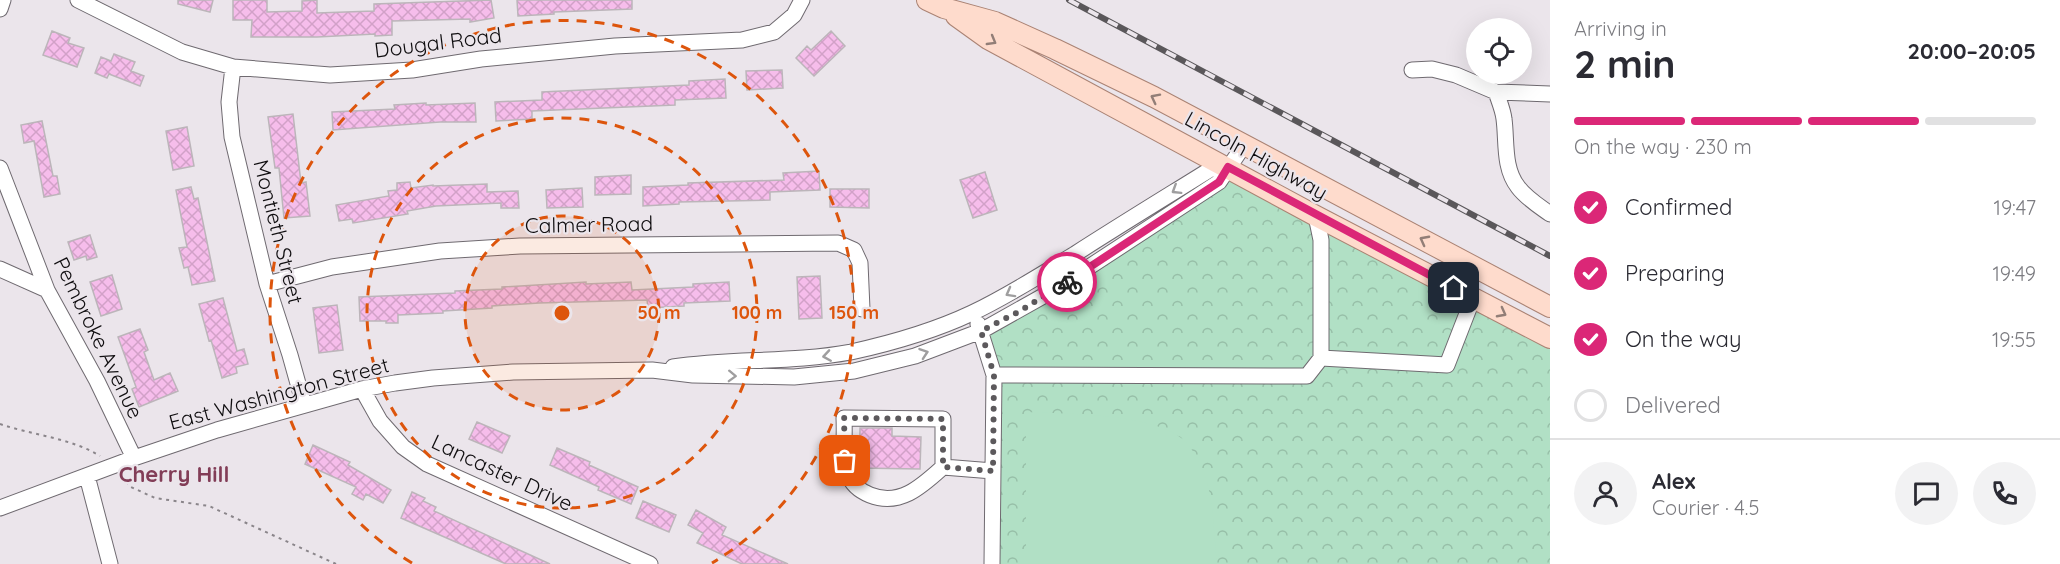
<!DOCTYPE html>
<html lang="en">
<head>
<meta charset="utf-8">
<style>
  body { margin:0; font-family:Quicksand,sans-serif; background:#f2f2f3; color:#2b2b33; height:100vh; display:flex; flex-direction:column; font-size:22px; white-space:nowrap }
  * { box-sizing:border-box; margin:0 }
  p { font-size:20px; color:#7c7c81 }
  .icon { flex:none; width:33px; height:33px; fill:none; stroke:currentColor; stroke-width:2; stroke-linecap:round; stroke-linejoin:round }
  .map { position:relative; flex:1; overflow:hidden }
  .side { display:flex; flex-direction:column; background:#fff; width:510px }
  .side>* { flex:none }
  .buttons { position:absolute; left:1466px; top:18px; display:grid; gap:12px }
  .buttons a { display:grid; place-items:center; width:66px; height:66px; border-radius:50%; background:#fff; box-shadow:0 6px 24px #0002; font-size:30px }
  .pin { position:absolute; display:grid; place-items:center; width:51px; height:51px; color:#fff; margin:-26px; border-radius:12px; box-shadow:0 3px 9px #0006 }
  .courier { position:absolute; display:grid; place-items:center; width:60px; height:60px; margin:-30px; border:4px solid #db2777; border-radius:50%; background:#fff; color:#222; box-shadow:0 2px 8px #0007 }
  .overview em { font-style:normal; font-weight:800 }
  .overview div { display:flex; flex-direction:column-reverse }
  .overview { display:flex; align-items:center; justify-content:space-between; height:102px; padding:0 24px }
  h1 { font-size:39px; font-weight:800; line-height:45px }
  .bar { display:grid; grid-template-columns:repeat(4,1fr); gap:9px 6px; align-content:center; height:72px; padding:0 24px }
  .bar i { height:8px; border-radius:4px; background:#e1e1e2 }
  .bar .on { background:#db2777 }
  .bar p { grid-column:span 4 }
  .line { display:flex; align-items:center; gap:15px; padding:0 24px; border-top:2px solid #e1e1e2 }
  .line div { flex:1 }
  .round { display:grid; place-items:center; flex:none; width:63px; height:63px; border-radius:32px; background:#f2f2f3 }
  ol { padding:0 24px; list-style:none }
  li { display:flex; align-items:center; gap:18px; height:66px }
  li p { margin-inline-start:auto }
  li .icon { padding:6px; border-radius:50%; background:#db2777; color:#fff; stroke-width:4 }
  li:last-child { color:#7c7c81 }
  li i { width:33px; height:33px; border:3px solid #e1e1e2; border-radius:50% }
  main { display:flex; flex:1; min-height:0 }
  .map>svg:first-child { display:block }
  .park { fill:url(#park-crowns) }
  .pitch { fill:#b1e0c5 }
  .building { fill:url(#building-cross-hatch); stroke:#bcb5ba; stroke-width:1.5 }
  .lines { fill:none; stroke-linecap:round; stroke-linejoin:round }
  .minor-casing { stroke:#6f6a70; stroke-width:17 }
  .major-casing { stroke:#aa8374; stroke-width:22 }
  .path { stroke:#8a858a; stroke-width:2; stroke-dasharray:3 4.5; stroke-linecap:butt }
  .minor { stroke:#fff; stroke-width:15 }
  .major { stroke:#fedbcc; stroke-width:20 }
  .rail-casing { stroke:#5a575a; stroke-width:6 }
  .rail { stroke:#ebe5eb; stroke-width:4; stroke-dasharray:11; stroke-linecap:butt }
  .oneway { stroke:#927e77 }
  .oneway2 { stroke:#9f9e9f }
  .done { stroke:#5c595c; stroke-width:6; stroke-dasharray:0 10.8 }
  .route { stroke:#db2777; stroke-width:8 }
  .ring { fill:none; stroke:#dd550c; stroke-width:3; stroke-dasharray:10 8 }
  .labels { text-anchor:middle; stroke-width:4.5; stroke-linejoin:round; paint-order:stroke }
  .street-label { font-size:21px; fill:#0f0d0f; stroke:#ebe5eb }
  .neighbourhood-label { font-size:22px; font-weight:bold; fill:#823d57; stroke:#ebe5eb }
  .centre { fill:#dd550c; stroke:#ebe5eb; stroke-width:3 }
  .ring-label { font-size:18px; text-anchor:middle; font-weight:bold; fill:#dd550c; stroke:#ebe5eb; stroke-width:4.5; stroke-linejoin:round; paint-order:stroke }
</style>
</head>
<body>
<main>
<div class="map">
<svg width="1550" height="564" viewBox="0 0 1550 564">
  <defs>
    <pattern id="park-crowns" width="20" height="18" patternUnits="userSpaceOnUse" patternTransform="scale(1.5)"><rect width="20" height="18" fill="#b1e0c5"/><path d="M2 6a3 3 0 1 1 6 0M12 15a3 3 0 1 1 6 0" fill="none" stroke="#97bfa8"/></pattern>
    <pattern id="building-cross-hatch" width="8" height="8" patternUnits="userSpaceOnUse" patternTransform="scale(1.5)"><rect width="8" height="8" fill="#f6bdeb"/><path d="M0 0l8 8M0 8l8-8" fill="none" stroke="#d2a1c8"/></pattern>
  </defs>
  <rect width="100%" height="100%" fill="#ebe5eb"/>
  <path class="park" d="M1229,176L1550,344V564H997L999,371L990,335Z"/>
  <path class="pitch" d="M1026,412C1066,414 1158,413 1186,442C1195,452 1203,469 1207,482C1214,508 1214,537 1217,564H1026Z"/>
  <path class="building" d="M178,0H213L210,12L178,4Z
    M233,0H267V12L302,11V1L317,0V13L374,11V4L491,0L494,18L470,22V19L392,21V35L375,36V34L317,37H251L252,20H233Z
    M517,0H632V9L554,12V14L518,16Z
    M52,31L70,38L68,43L84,48L77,67L43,55Z
    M831,31L845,46L814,76L796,58L807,46L811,50Z
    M114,54L135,62L131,71L144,76L140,86L109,74L107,78L95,73L101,57L111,61Z
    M782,70L783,88L747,90L746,71Z
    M725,79L726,98L675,100V105L532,111V119L496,121L495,102L542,100V92L689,85V81Z
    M426,103V105L475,103L476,122H440L333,130L332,112L395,109L394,105Z
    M293,114L301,183L306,182L310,216L284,218L279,168H275L268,117Z
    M42,121L53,176H57L60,194L44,197L34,141L24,143L21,125Z
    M187,127L194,166L173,170L166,131Z
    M819,171L820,190L770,192V200L679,202V204L643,206V187L688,185V183L784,180L783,173Z
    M985,172L997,210L973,218L960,180Z
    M631,175V194L595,195V177Z
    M410,182L411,188L433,185V186L487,184V192L518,191L519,208H501V203L436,206L407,211L408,214L353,223L352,219L339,221L336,205L389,196L388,191L397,190V183Z
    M191,187L194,199L198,198L215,281L192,285L188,267L184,268L179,248L187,247L176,190Z
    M582,188L583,207L547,208L546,190Z
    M830,189H869V208L830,207Z
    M90,235L97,257L87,260L86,256L74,260L68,242Z
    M112,275L122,309L101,316L90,282Z
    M820,276L822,318L799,319L797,277Z
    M586,282V284L631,282L632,290L693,287V284L729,282L730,301L684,303V306L648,308L647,300L539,303L492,306V308L443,311V313L398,315V323H386V321H360L359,297L455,293V291L502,289V287Z
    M223,298L237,351L244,349L248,364L236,367L237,373L222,378L211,340L209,341L199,304Z
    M337,305L343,350L319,353L313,308Z
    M140,329L148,350L144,352L154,380L170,373L178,391L139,407L132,389L136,387L118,337Z
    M477,422L510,436L502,453L469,439Z
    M860,428H892V436L921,437L920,469L859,468Z
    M313,445L350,462L348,465L391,490L383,503L366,494L363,500L352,494L356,487L305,464Z
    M557,448L590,462L589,465L638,487L631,504L598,490L599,487L550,465Z
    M412,492L425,498L423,501L436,507L434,511L550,564H506L401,518Z
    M643,501L676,515L669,532L636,518Z
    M696,510L726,527L722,535L788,564H742L697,543L703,533L688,525Z"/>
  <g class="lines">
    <g class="minor-casing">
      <path id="minor" d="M78,0L182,52L233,67L330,75L412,70L481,59L615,46L742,40L774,32L794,15L802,0
        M0,9L3,0
        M233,67L229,102L232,137L267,284L290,355L304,405
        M1412,70L1432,69L1456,75L1496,92L1550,94
        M1496,92C1499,101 1503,110 1504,119C1507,141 1503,168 1518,187C1526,198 1539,206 1550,214
        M0,168L47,290L97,381L134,458
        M0,269L47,290
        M267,284L332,267L440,251L520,246L838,243L854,250L860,263L862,309
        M978,324L994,375L992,564
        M1321,358L1447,365L1473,298
        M673,367C732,358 792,363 851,352C892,343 934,331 972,313C1008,296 1042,274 1075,254C1120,225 1166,197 1211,169L1228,167
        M994,375L1307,376L1321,358V240L1316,216
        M362,389L380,421L403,447L427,464L650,564
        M943,467C922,486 900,507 870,495C860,491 852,485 848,474C842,457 845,436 844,418L943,419V467L993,471
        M87,476L110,564
        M0,508L134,458L217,430L362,389L395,383L433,378L513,372L652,370L693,375L794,377L854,371L915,356L981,331L1054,290L1219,182L1244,145"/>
    </g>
    <g class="major-casing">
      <path id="major" d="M927,0L944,8L995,22L1055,49L1154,97L1550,307
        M956,16L988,39L1316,216L1550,338"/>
    </g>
    <path class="path" d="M0,424C32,435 71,438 100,456
      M121,476L131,487L155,498L209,506L336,564"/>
    <use href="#minor" class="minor"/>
    <use href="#major" class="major"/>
    <g class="rail-casing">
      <path id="rail" d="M1069,0L1550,256"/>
    </g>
    <use href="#rail" class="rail"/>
  </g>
  <defs><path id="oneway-chevron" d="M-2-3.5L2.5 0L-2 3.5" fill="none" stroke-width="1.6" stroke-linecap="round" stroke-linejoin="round" transform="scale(1.5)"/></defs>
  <g class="oneway">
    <use href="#oneway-chevron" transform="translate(992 41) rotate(30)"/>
    <use href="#oneway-chevron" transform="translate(1155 98) rotate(-153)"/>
    <use href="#oneway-chevron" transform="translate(1424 240) rotate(-152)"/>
    <use href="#oneway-chevron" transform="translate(1502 313) rotate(28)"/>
  </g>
  <g class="oneway2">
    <use href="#oneway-chevron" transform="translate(1176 190) rotate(148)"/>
    <use href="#oneway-chevron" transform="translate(1010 293) rotate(151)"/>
    <use href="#oneway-chevron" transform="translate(924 353) rotate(-19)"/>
    <use href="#oneway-chevron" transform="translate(827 356) rotate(171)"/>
    <use href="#oneway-chevron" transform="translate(732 376) rotate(2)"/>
  </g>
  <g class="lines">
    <path class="done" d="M845,461L844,418L943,419V467L993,471L994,375L981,331L1020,311L1067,282"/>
    <path class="route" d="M1067,282L1219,182L1228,167L1454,288"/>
  </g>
  <circle cx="562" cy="313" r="97" fill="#dd550c" fill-opacity=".12"/>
  <g class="ring">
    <circle cx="562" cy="313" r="97"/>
    <circle cx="562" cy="313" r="195"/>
    <path d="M412 563A292 292 0 1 1 712 563"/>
  </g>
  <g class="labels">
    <g class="street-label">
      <text transform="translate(438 43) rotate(-7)" y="7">Dougal Road</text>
      <text transform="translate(1256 156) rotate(29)" y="7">Lincoln Highway</text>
      <text transform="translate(589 225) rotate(-1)" y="7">Calmer Road</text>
      <text transform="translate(278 232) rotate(76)" y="7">Montieth Street</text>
      <text transform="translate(98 338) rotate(64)" y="7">Pembroke Avenue</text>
      <text transform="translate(279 394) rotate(-15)" y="7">East Washington Street</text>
      <text transform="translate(502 473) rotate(25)" y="7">Lancaster Drive</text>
    </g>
    <g class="neighbourhood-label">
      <text x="174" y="482">Cherry Hill</text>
    </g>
  </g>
  <circle cx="562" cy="313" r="9" class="centre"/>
  <g class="ring-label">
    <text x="659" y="319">50 m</text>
    <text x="757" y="319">100 m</text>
    <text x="854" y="319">150 m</text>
  </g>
</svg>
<div class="buttons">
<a><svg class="icon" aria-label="locate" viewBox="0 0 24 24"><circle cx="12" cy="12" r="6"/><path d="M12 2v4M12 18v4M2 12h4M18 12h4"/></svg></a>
</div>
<div class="pin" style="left:845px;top:461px;background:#ea580c"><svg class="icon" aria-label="bag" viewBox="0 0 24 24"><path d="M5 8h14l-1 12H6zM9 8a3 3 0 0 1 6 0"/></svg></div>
<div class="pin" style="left:1454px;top:288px;background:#1f2937"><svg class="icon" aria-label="home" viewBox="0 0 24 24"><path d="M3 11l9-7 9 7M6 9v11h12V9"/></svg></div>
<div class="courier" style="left:1067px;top:282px"><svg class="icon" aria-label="bike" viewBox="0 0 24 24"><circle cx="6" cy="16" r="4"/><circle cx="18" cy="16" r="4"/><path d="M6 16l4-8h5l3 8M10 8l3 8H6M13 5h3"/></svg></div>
</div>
<section class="side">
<div class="overview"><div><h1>2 min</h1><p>Arriving in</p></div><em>20:00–20:05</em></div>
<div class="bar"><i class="on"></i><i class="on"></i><i class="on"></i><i></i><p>On the way · 230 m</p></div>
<ol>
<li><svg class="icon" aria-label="check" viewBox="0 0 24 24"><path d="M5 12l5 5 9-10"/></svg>Confirmed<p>19:47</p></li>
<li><svg class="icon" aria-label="check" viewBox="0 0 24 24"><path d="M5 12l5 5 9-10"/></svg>Preparing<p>19:49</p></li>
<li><svg class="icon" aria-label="check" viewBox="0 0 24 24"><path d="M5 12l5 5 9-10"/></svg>On the way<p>19:55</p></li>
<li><i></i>Delivered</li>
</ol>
<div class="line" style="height:108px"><a class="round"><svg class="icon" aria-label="person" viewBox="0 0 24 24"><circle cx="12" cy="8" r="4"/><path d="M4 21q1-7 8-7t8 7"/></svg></a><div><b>Alex</b><p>Courier · 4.5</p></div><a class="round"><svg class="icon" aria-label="chat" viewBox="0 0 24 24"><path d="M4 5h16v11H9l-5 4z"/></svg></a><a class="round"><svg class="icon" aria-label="phone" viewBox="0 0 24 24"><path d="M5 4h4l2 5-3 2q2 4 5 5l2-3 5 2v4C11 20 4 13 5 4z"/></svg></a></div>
</section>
</main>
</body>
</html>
